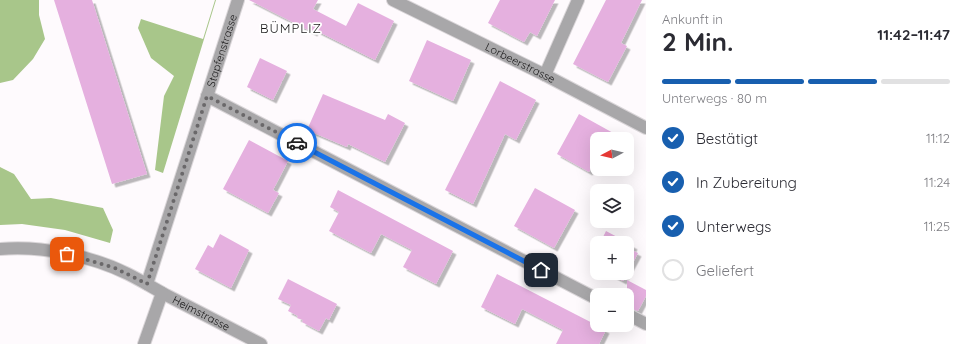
<!DOCTYPE html>
<html lang="de">
<head>
<meta charset="utf-8">
<style>
  body { margin:0; font-family:Quicksand,sans-serif; background:#f2f2f3; color:#2b2b33; height:100vh; display:flex; flex-direction:column; font-size:15px; white-space:nowrap }
  * { box-sizing:border-box; margin:0 }
  p { font-size:13px; color:#7c7c81 }
  .icon { flex:none; width:22px; height:22px; fill:none; stroke:currentColor; stroke-width:2; stroke-linecap:round; stroke-linejoin:round }
  .map { position:relative; flex:1; overflow:hidden }
  .side { display:flex; flex-direction:column; background:#fff; width:320px }
  .side>* { flex:none }
  .needle { width:26px; rotate:263deg }
  .controls { position:absolute; left:590px; top:132px; display:grid; gap:8px }
  .controls a { display:grid; place-items:center; width:44px; height:44px; border-radius:8px; background:#fff; box-shadow:0 4px 16px #0002; font-size:20px }
  .pin { position:absolute; display:grid; place-items:center; width:34px; height:34px; color:#fff; margin:-17px; border-radius:8px; box-shadow:0 2px 6px #0006 }
  .courier { position:absolute; display:grid; place-items:center; width:40px; height:40px; margin:-20px; border:3px solid #1a73e8; border-radius:50%; background:#fff; color:#222; box-shadow:0 1px 5px #0007 }
  .summary em { font-style:normal; font-weight:700 }
  .summary div { display:flex; flex-direction:column-reverse }
  .summary { display:flex; align-items:center; justify-content:space-between; height:68px; padding:0 16px }
  h1 { font-size:26px; font-weight:700; line-height:30px }
  .bar { display:grid; grid-template-columns:repeat(4,1fr); gap:6px 4px; align-content:center; height:48px; padding:0 16px }
  .bar i { height:5px; border-radius:3px; background:#e1e1e2 }
  .bar .selected { background:#185faf }
  .bar p { grid-column:span 4 }
  ol { padding:0 16px; list-style:none }
  li { display:flex; align-items:center; gap:12px; height:44px }
  li p { margin-inline-start:auto }
  li .icon { padding:4px; border-radius:50%; background:#185faf; color:#fff; stroke-width:4 }
  li:last-child { color:#7c7c81 }
  li i { width:22px; height:22px; border:2px solid #e1e1e2; border-radius:50% }
  main { display:flex; flex:1; min-height:0 }
  .map>svg:first-child { display:block }
  .forest { fill:#a8c68a }
  .building { fill:#e5b0df; filter:url(#shadow) }
  .lines { fill:none; stroke-linecap:round; stroke-linejoin:round }
  .minor-casing { stroke:#dad6d9; stroke-width:14 }
  .minor { stroke:#a8a7a9; stroke-width:12 }
  .done { stroke:#6a686a; stroke-width:4; stroke-dasharray:0 7.2 }
  .route { stroke:#1a73e8; stroke-width:5 }
  .labels { text-anchor:middle; stroke-width:3.5; stroke-linejoin:round; paint-order:stroke }
  .street-label { font-size:11px; fill:#1b1a1b; stroke:#fff }
  .quarter-label { font-size:13px; letter-spacing:1px; fill:#1b1a1b; stroke:#fff }
</style>
</head>
<body>
<main>
<div class="map">
<svg width="646" height="344" viewBox="0 0 646 344">
  <defs>
    <filter id="shadow"><feDropShadow dx="3.5" dy="3.5" stdDeviation="0" flood-color="#0004"/></filter>
  </defs>
  <rect width="100%" height="100%" fill="#fefafd"/>
  <path class="forest" d="M0,0H39V15L45,39L33,59L13,80L0,83Z
    M215,0H216L163,173L155,170L164,96L174,76L151,58L138,28L141,19L203,39Z
    M0,167L14,174L31,199L51,198L103,208L113,230L110,243L65,230L22,224L0,225Z"/>
  <path class="building" d="M54,0H92L147,174L112,184Z
    M249,0H318L313,9L346,26L358,3L394,21L375,60L315,30L314,33Z
    M500,0H555L537,36L530,32L524,42L488,23Z
    M606,0H642L621,43L627,46L608,82L573,64Z
    M427,40L471,60L453,101L409,81Z
    M260,58L287,71L273,100L247,87Z
    M500,81L536,100L516,140L505,134L473,204L445,190Z
    M323,94L385,120L388,114L405,123L385,162L348,144L347,147L307,130Z
    M579,114L624,139H597V157L589,172L557,154Z
    M249,140L288,161L273,190L279,193L268,213L223,189Z
    M535,188L575,210L554,248L514,226Z
    M338,190L453,251L436,284L403,267L412,250L381,234L371,253L329,231L339,212L330,207Z
    M606,231L634,246L632,250L638,253L623,281L608,273H627V243H600Z
    M220,234L249,250L231,288L195,269L208,245L213,248Z
    M497,274L606,330L599,344H556L563,330L522,309L515,324L481,307Z
    M288,279L337,304L329,320L326,318L319,331L302,322L303,320L297,318L298,316L288,311L291,305L278,299Z
    M627,280L646,290V296L638,311L627,307Z"/>
  <g class="lines">
    <g class="minor-casing">
      <g id="minor">
        <path id="s1" d="M393,0L545,75L646,128"/>
        <path d="M545,75L578,0"/>
        <path d="M207,96L597,299"/>
        <path id="s2" d="M0,249C40,245 92,256 128,274C142,281 155,289 168,296C199,312 230,328 261,344"/>
        <path id="s3" d="M147,284L238,0"/>
        <path d="M627,314L646,324"/>
        <path d="M144,344L162,293"/>
      </g>
    </g>
    <use href="#minor" class="minor"/>
  </g>
  <g class="lines">
    <path class="done" d="M67,254L115,268L147,284L207,96L297,143"/>
    <path class="route" d="M297,143L541,270"/>
  </g>
  <g class="labels">
    <g class="street-label">
      <text dy="4" stroke="none"><textPath href="#s3" startOffset="245">Stapfenstrasse</textPath></text>
      <text dy="4" stroke="none"><textPath href="#s1" startOffset="142">Lorbeerstrasse</textPath></text>
      <text dy="4" stroke="none"><textPath href="#s2" startOffset="215">Heimstrasse</textPath></text>
    </g>
    <g class="quarter-label">
      <text x="291" y="33">BÜMPLIZ</text>
    </g>
  </g>
</svg>
<div class="controls">
<a><svg class="needle" viewBox="-14 -14 28 28"><path d="M0-13l5 13h-10z" fill="#e53935"/><path d="M0 13l5-13h-10z" fill="#7c7c81"/></svg></a>
<a><svg class="icon" aria-label="layers" viewBox="0 0 24 24"><path d="M12 4l9 5-9 5-9-5zM3 14l9 5 9-5"/></svg></a>
<a>+</a>
<a>−</a>
</div>
<div class="pin" style="left:67px;top:254px;background:#ea580c"><svg class="icon" aria-label="bag" viewBox="0 0 24 24"><path d="M5 8h14l-1 12H6zM9 8a3 3 0 0 1 6 0"/></svg></div>
<div class="pin" style="left:541px;top:270px;background:#1f2937"><svg class="icon" aria-label="home" viewBox="0 0 24 24"><path d="M3 11l9-7 9 7M6 9v11h12V9"/></svg></div>
<div class="courier" style="left:297px;top:143px"><svg class="icon" aria-label="car" viewBox="0 0 24 24"><path d="M5 17H2v-5l4-1 3-4h7l3 4 3 1v5h-3M9 17h6M6 11h13"/><circle cx="7" cy="17" r="2"/><circle cx="17" cy="17" r="2"/></svg></div>
</div>
<section class="side">
<div class="summary"><div><h1>2 Min.</h1><p>Ankunft in</p></div><em>11:42–11:47</em></div>
<div class="bar"><i class="selected"></i><i class="selected"></i><i class="selected"></i><i></i><p>Unterwegs · 80 m</p></div>
<ol>
<li><svg class="icon" aria-label="check" viewBox="0 0 24 24"><path d="M5 12l5 5 9-10"/></svg>Bestätigt<p>11:12</p></li>
<li><svg class="icon" aria-label="check" viewBox="0 0 24 24"><path d="M5 12l5 5 9-10"/></svg>In Zubereitung<p>11:24</p></li>
<li><svg class="icon" aria-label="check" viewBox="0 0 24 24"><path d="M5 12l5 5 9-10"/></svg>Unterwegs<p>11:25</p></li>
<li><i></i>Geliefert</li>
</ol>
</section>
</main>
</body>
</html>
